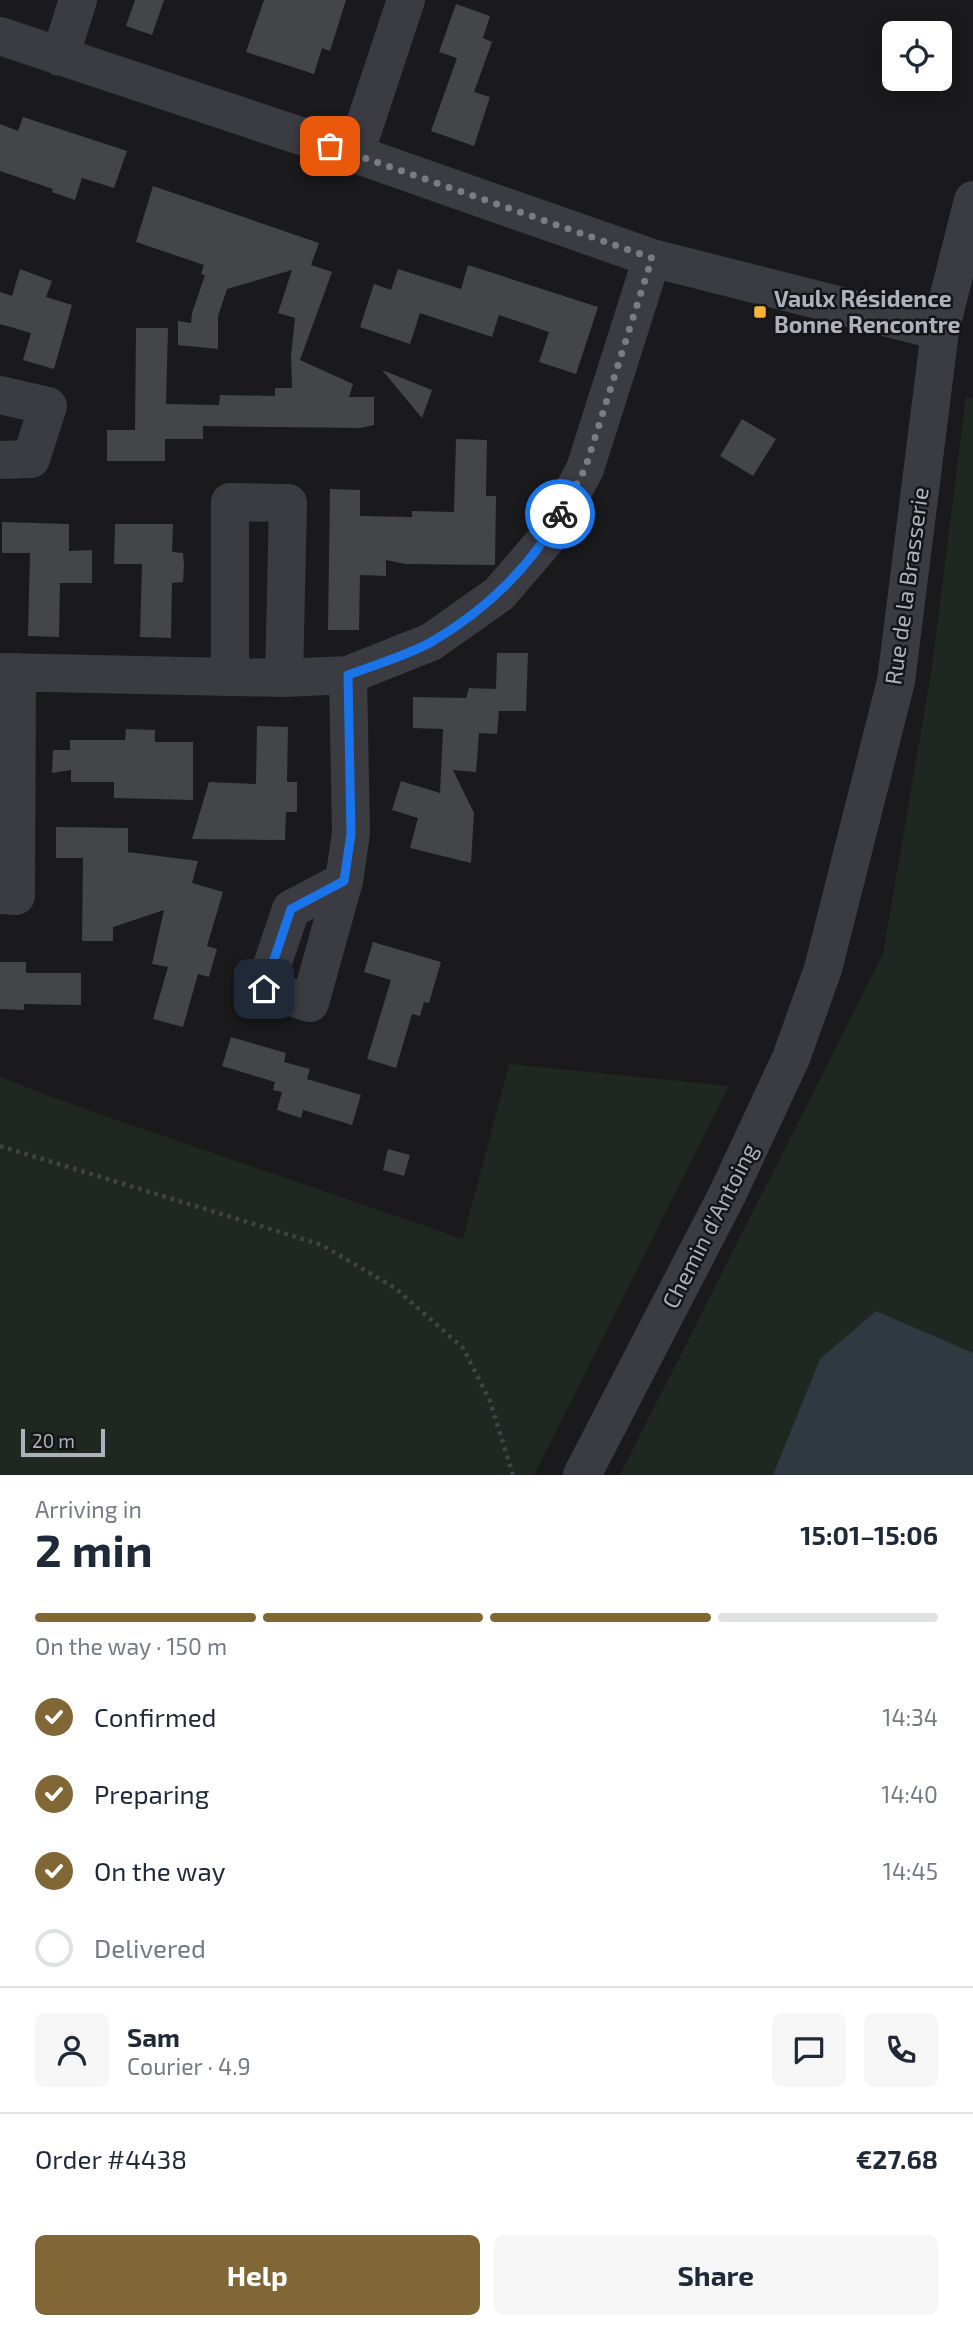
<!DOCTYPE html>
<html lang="en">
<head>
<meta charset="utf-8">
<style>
  body { margin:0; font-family:"Exo 2",sans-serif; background:#f6f6f7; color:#1f2937; height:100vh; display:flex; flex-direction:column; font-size:26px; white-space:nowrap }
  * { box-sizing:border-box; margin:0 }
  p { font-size:23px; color:#747a83 }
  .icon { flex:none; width:38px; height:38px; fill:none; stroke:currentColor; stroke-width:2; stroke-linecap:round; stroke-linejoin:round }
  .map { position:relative; height:1475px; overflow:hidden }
  .drawer { display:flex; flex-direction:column; background:#fff; flex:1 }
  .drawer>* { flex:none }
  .fabs { position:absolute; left:882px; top:21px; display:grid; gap:14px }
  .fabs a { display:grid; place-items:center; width:70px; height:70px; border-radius:10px; background:#fff; box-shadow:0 4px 18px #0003; font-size:35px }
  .scale { position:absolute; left:21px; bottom:18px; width:84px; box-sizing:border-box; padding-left:7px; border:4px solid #acb1bc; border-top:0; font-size:19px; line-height:24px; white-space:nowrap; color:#acb1bc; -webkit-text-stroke:5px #151517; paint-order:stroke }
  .pin { position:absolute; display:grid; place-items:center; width:60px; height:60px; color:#fff; margin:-30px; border-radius:14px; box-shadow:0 4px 10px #0006 }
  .courier { position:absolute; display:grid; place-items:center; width:70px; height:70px; margin:-35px; border:5px solid #1a73e8; border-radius:50%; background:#fff; color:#222; box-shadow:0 2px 9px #0007 }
  .overview em { font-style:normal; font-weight:700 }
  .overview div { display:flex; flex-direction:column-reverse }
  .overview { display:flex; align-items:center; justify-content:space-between; height:119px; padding:0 35px }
  h1 { font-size:46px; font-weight:700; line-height:52px }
  .bar { display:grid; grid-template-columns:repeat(4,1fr); gap:10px 7px; align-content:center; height:84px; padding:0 35px }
  .bar i { height:9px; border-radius:5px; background:#e0e1e3 }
  .bar .current { background:#826736 }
  .bar p { grid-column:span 4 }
  .line { display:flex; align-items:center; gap:18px; padding:0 35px; border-top:2px solid #e0e1e3 }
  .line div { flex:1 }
  .round { display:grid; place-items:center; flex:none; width:74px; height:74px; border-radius:10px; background:#f6f6f7 }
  ol { padding:0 35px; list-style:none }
  li { display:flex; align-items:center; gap:21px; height:77px }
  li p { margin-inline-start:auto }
  li .icon { padding:7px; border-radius:50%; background:#826736; color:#fff; stroke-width:4 }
  li:last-child { color:#747a83 }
  li i { width:38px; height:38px; border:4px solid #e0e1e3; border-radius:50% }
  .cta { display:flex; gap:14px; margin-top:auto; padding:14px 35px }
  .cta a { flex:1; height:80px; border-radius:10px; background:#826736; color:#fff; font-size:28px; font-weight:700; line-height:80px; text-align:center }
  .cta a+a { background:#f6f6f7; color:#1f2937 }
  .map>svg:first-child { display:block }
  .green { fill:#1f2820 }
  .water { fill:#2f3941 }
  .building { fill:#444549 }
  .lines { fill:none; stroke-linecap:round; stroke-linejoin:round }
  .path { stroke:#404348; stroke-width:4.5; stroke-dasharray:3.5 5; stroke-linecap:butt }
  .minor { stroke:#3a3c41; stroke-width:38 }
  .done { stroke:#797c84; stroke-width:7; stroke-dasharray:0 12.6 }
  .route { stroke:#1a73e8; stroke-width:9 }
  .poi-dot { fill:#fab334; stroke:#151517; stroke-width:2.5 }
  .labels { text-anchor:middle; stroke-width:5; stroke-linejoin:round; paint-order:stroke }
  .poi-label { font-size:23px; font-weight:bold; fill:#acb1bc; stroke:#151517; text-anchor:start }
  .street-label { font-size:23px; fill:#acb1bc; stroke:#151517 }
</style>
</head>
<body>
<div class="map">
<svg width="973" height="1475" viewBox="0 0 973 1475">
  <rect width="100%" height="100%" fill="#1a1a1c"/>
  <path class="green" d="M966,397L973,398V1475H620L883,954L932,667Z
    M509,1064L729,1086L534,1475H0V1077L76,1106L463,1239Z"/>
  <path class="water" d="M876,1311L973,1353V1475H773L820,1359Z"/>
  <path class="building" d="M135,0H164L152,35L126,26Z
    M264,0H346L330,51L322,48L314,74L246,52Z
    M456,4L490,16L483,38L492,42L474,92L490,97L474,146L431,131L457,58L439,52Z
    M23,117L127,151L114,188L82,178L75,200L52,192L53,189L0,171V124L18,131Z
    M153,186L319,243L311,265L332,272L300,360L353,384L349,397H374V425L360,428L203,426V439H165V461H107V430H135L136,328H168L166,404L219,405L220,395L275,396V388H292L291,355L295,318L278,313L292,270L227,289L218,316V349L178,345V321L191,323L192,313L205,275L201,274L204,265L136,242Z
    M468,265L598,307L576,374L539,362L549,332L499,315L492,337L420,313L410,344L360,327L374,284L391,290L398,269L461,289Z
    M20,269L52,281L46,297L72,305L54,369L23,360L31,333L0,324V292L12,296Z
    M382,370L432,390L422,418Z
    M742,419L776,439L753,476L720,456Z
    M456,439L487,440L486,496H496L495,565L405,564L386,560V576L360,575L359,630H328L330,489L360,490V516L412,517V511L454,512Z
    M2,522L69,524V551L92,550V583H60L59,637L28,636L30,553H2Z
    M115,524H173L172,552L183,553L184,566L183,582L172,583L171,638L140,637L142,564H114Z
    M497,653H528L526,711H499L497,734L479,733L476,772L453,770L474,813L471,863L410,848L418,818L392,810L401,781L440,793L443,729L413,728V697L466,698L469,688L496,689Z
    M257,726L288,727L287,782H297V812H286L285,840L192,839L209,782L256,784Z
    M126,729L155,730V742H193V800L114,798V782H71V770L52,773L53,750H70V740H125Z
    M56,827L128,828V852L198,861L192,883L223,892L207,946L217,949L209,977L198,974L183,1027L153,1019L168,967L152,964L164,910L113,927V941H82L83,858H56Z
    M373,942L441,962L429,1003L424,1002L420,1016L412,1014L396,1068L367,1059L391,980L364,972Z
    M0,962H26V973H81V1005L24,1004V1010L0,1009Z
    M231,1037L286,1053L284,1062L310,1069L307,1079L361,1095L352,1125L303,1110L301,1118L277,1110L282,1092L273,1090L275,1082L222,1066Z
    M388,1149L410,1155L404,1176L383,1170Z"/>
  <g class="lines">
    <path class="path" d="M0,1146L322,1245L395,1288L463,1348L490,1401L513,1475"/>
    <path class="minor" d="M0,36L355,154L652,258L940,331
      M60,57L78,0
      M355,154L406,0
      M0,395L48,406L31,459L0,460
      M0,672L284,678L348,675L431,642L499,594L548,537L585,469L652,258
      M230,677V502L288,503L284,678
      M344,881L291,909L264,989L310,1003L344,881L351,833L348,675
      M0,895L16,896L17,672
      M582,1475L727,1195L791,1058L823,969L896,681L940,331L973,200"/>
  </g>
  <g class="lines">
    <path class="done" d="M330,146L652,258L585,469L560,514"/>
    <path class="route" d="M264,989L291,909L344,881L351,834L348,675C376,664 407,656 433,641C485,610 530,568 560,514"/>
  </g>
  <rect class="poi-dot" x="753" y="305" width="14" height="14" rx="3.5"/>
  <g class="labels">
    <g class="poi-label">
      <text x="774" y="307">Vaulx Résidence<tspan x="774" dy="26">Bonne Rencontre</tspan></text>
    </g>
    <g class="street-label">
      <text transform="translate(907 586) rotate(-82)" y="8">Rue de la Brasserie</text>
      <text transform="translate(710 1226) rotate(-63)" y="8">Chemin d'Antoing</text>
    </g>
  </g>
</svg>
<div class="fabs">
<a><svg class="icon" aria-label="locate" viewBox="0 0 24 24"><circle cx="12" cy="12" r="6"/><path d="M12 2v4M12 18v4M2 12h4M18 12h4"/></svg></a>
</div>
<div class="scale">20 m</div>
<div class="pin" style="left:330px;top:146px;background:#ea580c"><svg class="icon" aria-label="bag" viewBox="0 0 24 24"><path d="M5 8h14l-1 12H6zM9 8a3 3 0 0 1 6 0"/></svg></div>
<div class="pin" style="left:264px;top:989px;background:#1f2937"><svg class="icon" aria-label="home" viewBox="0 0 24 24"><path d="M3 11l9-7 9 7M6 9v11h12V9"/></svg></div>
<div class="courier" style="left:560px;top:514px"><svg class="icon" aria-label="bike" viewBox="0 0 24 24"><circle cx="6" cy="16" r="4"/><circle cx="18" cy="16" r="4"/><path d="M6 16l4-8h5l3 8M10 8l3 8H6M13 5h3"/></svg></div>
</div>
<section class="drawer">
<div class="overview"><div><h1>2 min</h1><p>Arriving in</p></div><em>15:01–15:06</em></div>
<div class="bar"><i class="current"></i><i class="current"></i><i class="current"></i><i></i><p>On the way · 150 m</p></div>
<ol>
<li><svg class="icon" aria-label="check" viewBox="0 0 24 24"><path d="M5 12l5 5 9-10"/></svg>Confirmed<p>14:34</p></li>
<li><svg class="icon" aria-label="check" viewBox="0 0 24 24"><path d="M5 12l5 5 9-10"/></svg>Preparing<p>14:40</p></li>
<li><svg class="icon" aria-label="check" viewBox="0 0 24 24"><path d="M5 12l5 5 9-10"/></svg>On the way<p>14:45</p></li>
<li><i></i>Delivered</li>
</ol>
<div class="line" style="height:126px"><a class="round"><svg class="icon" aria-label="person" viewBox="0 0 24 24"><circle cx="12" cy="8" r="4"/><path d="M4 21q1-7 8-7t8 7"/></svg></a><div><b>Sam</b><p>Courier · 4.9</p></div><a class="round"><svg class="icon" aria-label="chat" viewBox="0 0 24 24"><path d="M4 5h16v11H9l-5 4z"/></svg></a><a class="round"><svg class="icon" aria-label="phone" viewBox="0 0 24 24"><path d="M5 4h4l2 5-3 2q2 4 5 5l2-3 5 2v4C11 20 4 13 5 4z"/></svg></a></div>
<div class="line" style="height:91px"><div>Order #4438</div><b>€27.68</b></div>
<div class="cta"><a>Help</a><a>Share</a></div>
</section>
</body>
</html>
